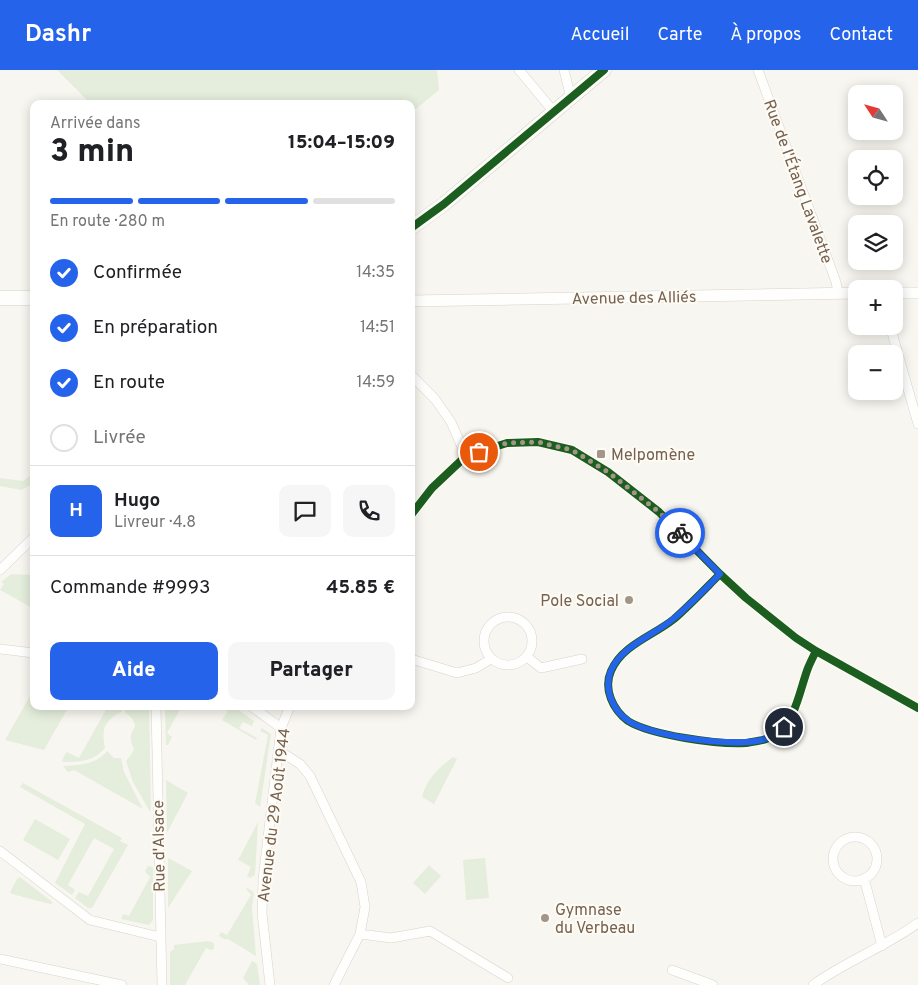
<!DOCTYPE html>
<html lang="fr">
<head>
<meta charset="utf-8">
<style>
  body { margin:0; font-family:Overpass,sans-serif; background:#f6f6f6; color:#202124; height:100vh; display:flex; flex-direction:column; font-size:19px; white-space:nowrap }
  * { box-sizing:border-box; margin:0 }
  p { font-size:16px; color:#757577 }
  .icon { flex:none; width:28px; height:28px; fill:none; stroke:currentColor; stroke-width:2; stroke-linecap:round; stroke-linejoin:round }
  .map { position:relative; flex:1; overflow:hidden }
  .details { position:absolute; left:30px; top:30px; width:385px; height:610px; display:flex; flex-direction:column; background:#fff; border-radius:10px; box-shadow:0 2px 12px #0003 }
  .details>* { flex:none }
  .needle { width:32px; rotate:306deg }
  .fabs { position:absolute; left:848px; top:15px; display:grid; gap:10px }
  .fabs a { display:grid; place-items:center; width:55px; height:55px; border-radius:10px; background:#fff; box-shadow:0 2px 12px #0003; font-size:25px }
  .pin { position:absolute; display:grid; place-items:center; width:42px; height:42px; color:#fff; margin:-21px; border:2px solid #fff; border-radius:50%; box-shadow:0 1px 5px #0007 }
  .courier { position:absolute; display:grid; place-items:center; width:50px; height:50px; margin:-25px; border:4px solid #2563eb; border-radius:50%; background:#fff; color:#222; box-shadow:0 1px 6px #0007 }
  .headline em { font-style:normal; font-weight:800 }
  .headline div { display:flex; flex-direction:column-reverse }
  .headline { display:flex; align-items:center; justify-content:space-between; height:85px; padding:0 20px }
  h1 { font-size:32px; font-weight:800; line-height:38px }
  .bar { display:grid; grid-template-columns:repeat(4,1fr); gap:8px 5px; align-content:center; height:60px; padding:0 20px }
  .bar i { height:6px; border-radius:4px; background:#e0e0e0 }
  .bar .current { background:#2563eb }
  .bar p { grid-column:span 4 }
  .line { display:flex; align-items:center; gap:12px; padding:0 20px; border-top:1px solid #e0e0e0 }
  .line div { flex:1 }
  .round { display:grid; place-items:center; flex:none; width:52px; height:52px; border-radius:10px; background:#f6f6f6 }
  ol { padding:0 20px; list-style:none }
  li { display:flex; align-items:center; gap:15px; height:55px }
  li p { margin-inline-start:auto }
  li .icon { padding:5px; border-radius:50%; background:#2563eb; color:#fff; stroke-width:4 }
  li:last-child { color:#757577 }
  li i { width:28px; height:28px; border:2px solid #e0e0e0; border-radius:50% }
  .action { display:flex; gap:10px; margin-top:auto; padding:10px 20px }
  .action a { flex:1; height:58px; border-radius:10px; background:#2563eb; color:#fff; font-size:20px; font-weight:800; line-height:58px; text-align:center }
  .action a+a { background:#f6f6f6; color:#202124 }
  header { display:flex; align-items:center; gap:30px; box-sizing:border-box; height:70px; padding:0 25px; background:#2563eb; color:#fff }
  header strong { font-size:24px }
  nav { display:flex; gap:28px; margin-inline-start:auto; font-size:18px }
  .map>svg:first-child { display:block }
  .green { fill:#e5eedc }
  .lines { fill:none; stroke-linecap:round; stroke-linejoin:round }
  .minor-casing { stroke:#d8d3ce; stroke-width:10 }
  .tertiary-casing { stroke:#d8d3ce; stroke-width:12 }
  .secondary-casing { stroke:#d6d2cb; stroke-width:15 }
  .minor { stroke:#fefefd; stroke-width:9 }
  .tertiary { stroke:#fefefd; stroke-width:11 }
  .secondary { stroke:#fefefd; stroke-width:14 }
  .cycleway-casing { stroke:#fefbf4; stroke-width:11 }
  .cycleway { stroke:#1b5e20; stroke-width:8 }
  .done { stroke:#a39689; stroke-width:5; stroke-dasharray:0 9 }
  .route { stroke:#2563eb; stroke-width:6 }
  .poi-dot { fill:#a39689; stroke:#fefbf4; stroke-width:2 }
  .labels { text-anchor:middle; stroke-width:4; stroke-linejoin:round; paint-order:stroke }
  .street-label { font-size:16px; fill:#756251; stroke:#fefbf4 }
  .poi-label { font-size:16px; fill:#756251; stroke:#fefbf4; text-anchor:start }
</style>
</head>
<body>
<header>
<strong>Dashr</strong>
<nav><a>Accueil</a><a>Carte</a><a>À propos</a><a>Contact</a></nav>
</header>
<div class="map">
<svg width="918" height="915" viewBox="0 0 918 915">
  <rect width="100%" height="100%" fill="#f8f6f0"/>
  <path class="green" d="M57,0H437L439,20L411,43V34H87V30Z
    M34,403V413L21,420L0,416V408L23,411Z
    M11,504L31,505C34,511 34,514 32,520L34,525V539L0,520L4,514L1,512Z
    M34,619V636H69L44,680L5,670Z
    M108,636H121L122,642C114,644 105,653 104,660C103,666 104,673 105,678C93,692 79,692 62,692L64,686L67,682L79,688Z
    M124,636H149L151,741L149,740L133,712L126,691L131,685L134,679C130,670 129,665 135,657C135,651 131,646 125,643Z
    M165,636H182L167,663L172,667L168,675H166Z
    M225,636H233L254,651L252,656L243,652L239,658L257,668L256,670L222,650L228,641L223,638Z
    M262,658L271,664L260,737L255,733L268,665L260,661Z
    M107,681L114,688H121L124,702L143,739L74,700L68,702L63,696C79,695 96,695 107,681Z
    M453,687L457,689L434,734L422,727C426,709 439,698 453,687Z
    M166,710L188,723L167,763Z
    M23,713L122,768L120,771L128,775L92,838H88L75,828L79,822L88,826L114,779L94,768L68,815L75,820L72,825L55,813L85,754L20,717Z
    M35,749L70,769L58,790L23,770Z
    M258,752L255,805L250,808L247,806L251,797L238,790Z
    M168,788L192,801L168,838Z
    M485,788L489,828L466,830L463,790Z
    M429,795L441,806L425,824L413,813Z
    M148,796L153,797V850L149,855L121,849L123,844L129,846L150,807L146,803L145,801Z
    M20,807L51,831L52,832V834L46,833L12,824L10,822L17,809Z
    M247,818L254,822L252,838L256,886L228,869H224L219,866L221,862L227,865L251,825L246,819Z
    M209,871L214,873V879L211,880L206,878L185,915H170V882L174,879V875Z
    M252,891L257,894L260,915H249L243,908Z"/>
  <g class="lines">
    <g class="minor-casing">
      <path id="minor" d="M519,0L554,42
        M564,0L571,28
        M758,0L836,212L838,223
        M890,256L918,354
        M411,305L435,329L451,352L466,386
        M411,445L432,418L466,386L507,373L538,372L572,380L608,402L659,442L720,504L746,528L796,568L816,581L918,638
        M0,500L34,467
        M720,504C705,519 690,535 674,549C653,566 622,575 611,601C603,619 613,640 628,651C650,665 719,675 746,673C758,671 769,670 778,663C796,649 800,619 808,598C810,593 813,587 816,581
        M484 571a24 24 0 1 1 48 0a24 24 0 1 1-48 0Z
        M0,579L34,583
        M527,587L541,598L582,589
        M411,589L457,603L476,598L491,589
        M156,636L162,915
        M251,636L281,658
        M278,680L300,694L310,706L361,812L365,837L360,864L391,868L430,861L508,908
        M833 789a22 22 0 1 1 44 0a22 22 0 1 1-44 0Z
        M0,781L90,850L160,867
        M864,808L882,876
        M0,889L122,915
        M672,900L713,915
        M270,915L262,843L263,809L281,658L290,636
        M334,915L360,864
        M813,915C846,891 885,877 918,853"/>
    </g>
    <g class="tertiary-casing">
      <path id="tertiary" d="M894,223H918
        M411,231L856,223"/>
    </g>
    <g class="secondary-casing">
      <path id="secondary" d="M411,158L444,134L604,0
        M0,228H34"/>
    </g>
    <use href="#minor" class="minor"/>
    <use href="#tertiary" class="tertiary"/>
    <use href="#secondary" class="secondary"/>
    <g class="cycleway-casing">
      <path id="cycleway" d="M411,158L444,134L604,0
        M411,445L432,418L466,386L507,373L538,372L572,380L608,402L659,442L720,504L746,528L796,568L816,581L918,638
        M720,504C705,519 690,535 674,549C653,566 622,575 611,601C603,619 613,640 628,651C650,665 719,675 746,673C758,671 769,670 778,663C796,649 800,619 808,598C810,593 813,587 816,581"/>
    </g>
    <use href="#cycleway" class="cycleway"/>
  </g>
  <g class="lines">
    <path class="done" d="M479,382L507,373L538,372L572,380L608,402L659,442L680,463"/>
    <path class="route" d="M680,463L720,504C705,519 690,535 673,549C653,566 620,576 610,603C604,621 614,642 630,652C655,667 742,679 768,668C774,666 779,662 784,657"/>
  </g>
  <g class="poi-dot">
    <rect x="596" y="379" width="10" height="10" rx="2.5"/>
    <circle cx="629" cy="530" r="5"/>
    <circle cx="545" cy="848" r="5"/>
  </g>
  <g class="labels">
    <g class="street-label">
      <text transform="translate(799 111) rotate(70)" y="6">Rue de l'Étang Lavalette</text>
      <text transform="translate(634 227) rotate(-1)" y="6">Avenue des Alliés</text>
      <text transform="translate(273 745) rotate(-83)" y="6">Avenue du 29 Août 1944</text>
      <text transform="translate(158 776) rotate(-91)" y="6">Rue d'Alsace</text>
    </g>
    <g class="poi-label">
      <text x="611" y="390">Melpomène</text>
      <text x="619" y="536" text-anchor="end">Pole Social</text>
      <text x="555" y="845">Gymnase<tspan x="555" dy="18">du Verbeau</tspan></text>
    </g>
  </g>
</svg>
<div class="fabs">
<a><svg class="needle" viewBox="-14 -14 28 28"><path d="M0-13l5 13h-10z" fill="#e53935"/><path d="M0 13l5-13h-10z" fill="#757577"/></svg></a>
<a><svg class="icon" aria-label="locate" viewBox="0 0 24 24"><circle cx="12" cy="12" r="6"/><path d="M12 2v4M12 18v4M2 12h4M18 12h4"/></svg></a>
<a><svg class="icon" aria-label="layers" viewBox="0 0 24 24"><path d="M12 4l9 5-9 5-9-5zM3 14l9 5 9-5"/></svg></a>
<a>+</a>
<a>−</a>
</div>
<div class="pin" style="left:479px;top:382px;background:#ea580c"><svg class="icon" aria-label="bag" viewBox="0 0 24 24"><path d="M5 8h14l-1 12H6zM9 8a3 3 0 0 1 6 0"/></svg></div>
<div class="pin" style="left:784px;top:657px;background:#1f2937"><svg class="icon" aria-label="home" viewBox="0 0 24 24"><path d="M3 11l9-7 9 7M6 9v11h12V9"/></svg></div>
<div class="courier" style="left:680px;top:463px"><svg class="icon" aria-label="bike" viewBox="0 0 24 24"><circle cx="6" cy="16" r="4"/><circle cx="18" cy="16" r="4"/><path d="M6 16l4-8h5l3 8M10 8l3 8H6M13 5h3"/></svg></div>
<section class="details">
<div class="headline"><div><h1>3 min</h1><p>Arrivée dans</p></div><em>15:04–15:09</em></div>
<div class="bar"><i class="current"></i><i class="current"></i><i class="current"></i><i></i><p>En route · 280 m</p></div>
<ol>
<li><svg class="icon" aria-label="check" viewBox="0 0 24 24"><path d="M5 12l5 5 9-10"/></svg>Confirmée<p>14:35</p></li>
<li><svg class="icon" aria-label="check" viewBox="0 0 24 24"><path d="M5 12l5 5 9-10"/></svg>En préparation<p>14:51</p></li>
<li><svg class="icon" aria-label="check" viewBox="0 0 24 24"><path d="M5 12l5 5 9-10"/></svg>En route<p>14:59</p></li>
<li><i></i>Livrée</li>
</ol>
<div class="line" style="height:90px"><b class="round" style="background:#2563eb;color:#fff">H</b><div><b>Hugo</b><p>Livreur · 4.8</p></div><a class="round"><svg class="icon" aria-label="chat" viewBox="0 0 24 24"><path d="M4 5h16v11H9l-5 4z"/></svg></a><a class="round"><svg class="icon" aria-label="phone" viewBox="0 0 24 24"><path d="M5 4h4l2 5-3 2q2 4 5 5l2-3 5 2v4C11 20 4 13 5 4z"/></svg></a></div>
<div class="line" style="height:65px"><div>Commande #9993</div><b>45.85 €</b></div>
<div class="action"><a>Aide</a><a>Partager</a></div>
</section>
</div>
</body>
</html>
